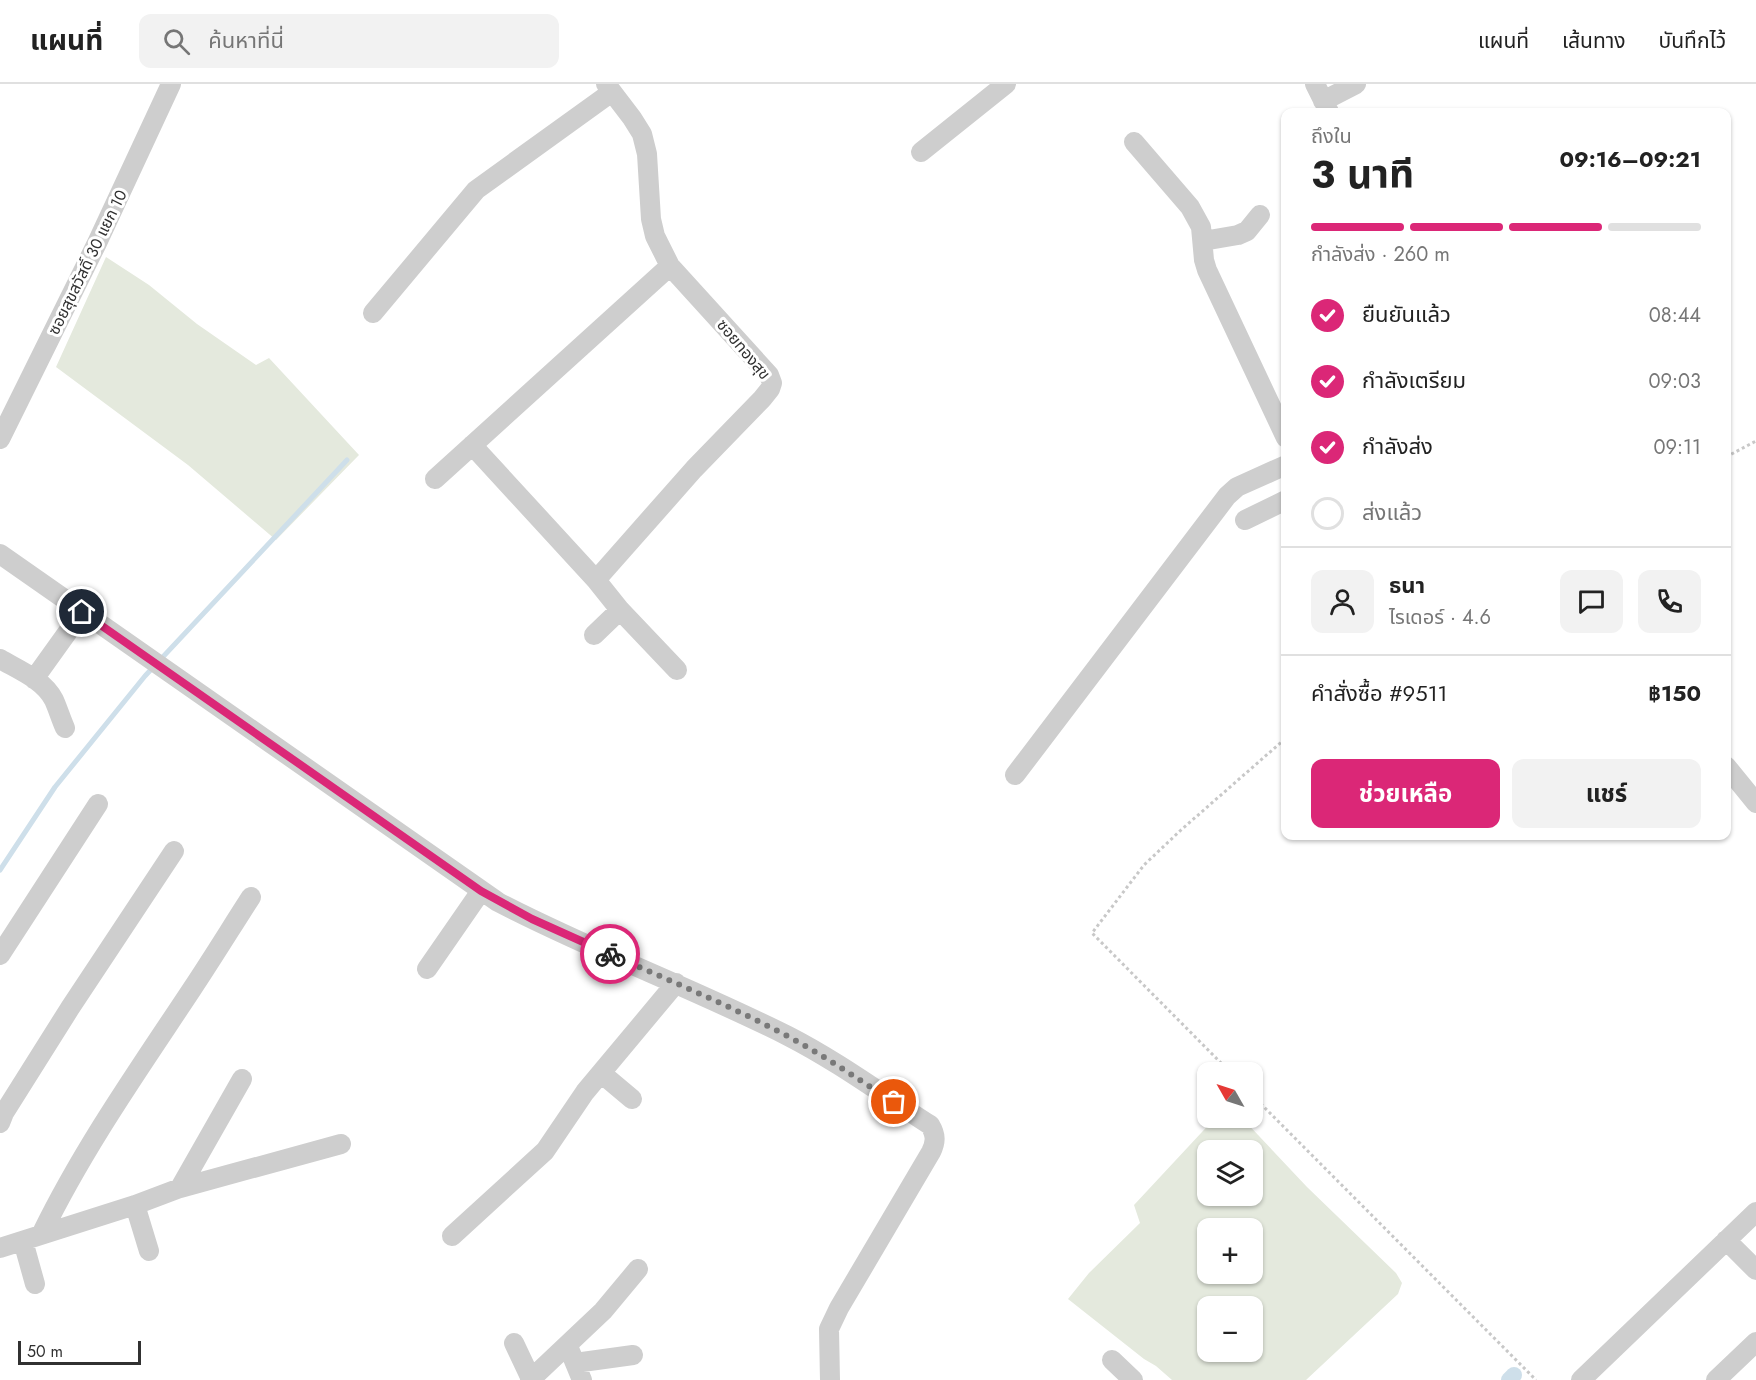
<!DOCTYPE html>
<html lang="th">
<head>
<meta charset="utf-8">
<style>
  body { margin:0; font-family:Jost,"Noto Sans Thai",sans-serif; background:#f2f2f2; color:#222; height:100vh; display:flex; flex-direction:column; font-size:22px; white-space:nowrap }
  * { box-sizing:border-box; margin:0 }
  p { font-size:20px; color:#767676 }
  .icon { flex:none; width:33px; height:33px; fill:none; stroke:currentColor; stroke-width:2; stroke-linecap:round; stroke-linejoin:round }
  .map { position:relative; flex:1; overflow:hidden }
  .side { position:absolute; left:1281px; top:24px; width:450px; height:732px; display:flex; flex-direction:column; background:#fff; border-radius:12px; box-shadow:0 2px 4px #0004 }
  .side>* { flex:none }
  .needle { width:39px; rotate:309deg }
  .buttons { position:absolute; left:1197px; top:978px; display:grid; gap:12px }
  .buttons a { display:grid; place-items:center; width:66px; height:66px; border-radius:12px; background:#fff; box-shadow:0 2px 4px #0004; font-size:30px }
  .scale { position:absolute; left:18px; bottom:15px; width:123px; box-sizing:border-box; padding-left:6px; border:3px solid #313131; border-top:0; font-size:16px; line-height:21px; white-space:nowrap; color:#313131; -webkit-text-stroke:4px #fff; paint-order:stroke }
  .pin { position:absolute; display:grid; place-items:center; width:51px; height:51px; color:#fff; margin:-26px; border:3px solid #fff; border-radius:50%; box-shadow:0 2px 6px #0007 }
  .courier { position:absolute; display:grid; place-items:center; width:60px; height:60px; margin:-30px; border:4px solid #db2777; border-radius:50%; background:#fff; color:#222; box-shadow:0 2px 8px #0007 }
  .summary em { font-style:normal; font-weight:700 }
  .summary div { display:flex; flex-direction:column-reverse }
  .summary { display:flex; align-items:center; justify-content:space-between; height:102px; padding:0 30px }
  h1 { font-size:39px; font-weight:700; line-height:45px }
  .bar { display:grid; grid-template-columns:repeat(4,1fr); gap:9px 6px; align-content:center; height:72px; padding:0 30px }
  .bar i { height:8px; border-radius:4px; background:#e0e0e0 }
  .bar .active { background:#db2777 }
  .bar p { grid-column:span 4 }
  .line { display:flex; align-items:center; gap:15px; padding:0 30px; border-top:2px solid #e0e0e0 }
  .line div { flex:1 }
  .round { display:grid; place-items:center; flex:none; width:63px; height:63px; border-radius:12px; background:#f2f2f2 }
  ol { padding:0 30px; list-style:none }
  li { display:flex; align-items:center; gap:18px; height:66px }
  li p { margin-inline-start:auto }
  li .icon { padding:6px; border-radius:50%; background:#db2777; color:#fff; stroke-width:4 }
  li:last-child { color:#767676 }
  li i { width:33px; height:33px; border:3px solid #e0e0e0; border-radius:50% }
  .cta { display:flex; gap:12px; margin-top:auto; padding:12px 30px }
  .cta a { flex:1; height:69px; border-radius:12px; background:#db2777; color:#fff; font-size:24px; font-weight:700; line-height:69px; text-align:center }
  .cta a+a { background:#f2f2f2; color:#222 }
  header { display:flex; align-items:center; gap:36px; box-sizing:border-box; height:84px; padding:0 30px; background:#fff; border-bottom:2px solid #e0e0e0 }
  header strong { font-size:28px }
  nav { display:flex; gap:33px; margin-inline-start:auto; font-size:21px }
  .search { width:420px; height:54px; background:#f2f2f2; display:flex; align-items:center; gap:15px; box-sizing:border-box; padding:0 21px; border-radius:12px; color:#767676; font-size:22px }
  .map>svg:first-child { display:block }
  .green { fill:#e4e9dd; fill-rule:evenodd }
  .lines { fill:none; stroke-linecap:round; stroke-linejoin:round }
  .stream { stroke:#cedfea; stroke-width:5 }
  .canal { stroke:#cedfea; stroke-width:16 }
  .path { stroke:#c8c8c8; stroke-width:3; stroke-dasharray:3 3; stroke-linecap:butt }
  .minor { stroke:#cecece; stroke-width:20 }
  .done { stroke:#797979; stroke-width:6; stroke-dasharray:0 10.8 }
  .route { stroke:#db2777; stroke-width:8 }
  .labels { text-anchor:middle; stroke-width:6; stroke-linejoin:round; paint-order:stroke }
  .street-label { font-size:16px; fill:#313131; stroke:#fff }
</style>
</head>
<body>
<header>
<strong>แผนที่</strong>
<div class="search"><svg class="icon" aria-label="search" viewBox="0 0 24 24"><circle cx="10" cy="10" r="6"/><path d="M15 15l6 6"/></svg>ค้นหาที่นี่</div>
<nav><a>แผนที่</a><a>เส้นทาง</a><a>บันทึกไว้</a></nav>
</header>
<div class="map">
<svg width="1756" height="1296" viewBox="0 0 1756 1296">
  <rect width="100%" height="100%" fill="#fff"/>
  <path class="green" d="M106,173L149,201L197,240L256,281L269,274L359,371L276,456L188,381L56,283Z
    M1215,1034H1242L1307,1103L1396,1189L1402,1199L1398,1210L1306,1296H1172L1156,1282L1144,1275L1068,1215L1089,1189L1140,1139L1134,1121ZM1252,1066V1112H1208V1066ZM1208,1144H1252V1190H1208ZM1208,1222H1252V1268H1208Z"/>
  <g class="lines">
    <path class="stream" d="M0,786L55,703L145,592L347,376"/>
    <path class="canal" d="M1509,1296L1514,1291"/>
    <path class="path" d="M1726,373L1756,357
      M1230,988L1092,849L1144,781L1181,746L1286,654
      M1252,1011L1536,1296"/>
    <path class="minor" d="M1315,0L1329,28
      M1323,17L1356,0
      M1134,58L1190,123L1201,143L1204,176L1207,186L1286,354
      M921,68L1006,0
      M1203,157L1238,151L1247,147L1260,131
      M373,229L476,106L612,8
      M0,355L97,159L171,0
      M472,361L596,496L620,526L677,586
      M435,395L670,182
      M1245,436L1286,416
      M0,470L498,818C592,867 693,904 788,952C837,977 883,1011 930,1041C936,1051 936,1058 931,1068L839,1224L829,1245L830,1296
      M596,496L694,385L762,315L770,305L772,299L769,291L670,182L655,152L651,135L647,70L642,50L632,34L606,0
      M594,551L620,526
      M0,575C19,586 44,596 54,616C58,625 61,635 65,644
      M34,595L82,528
      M1726,682L1756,719
      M1015,691L1227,412L1237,403L1286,381
      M0,871L98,720
      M427,885L481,807
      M601,989L632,1015
      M0,1039L4,1029L70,924L174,767
      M180,1104L242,995
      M135,1121L149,1167
      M42,1149C84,1063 139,985 192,905C212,875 231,844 251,813
      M452,1152L545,1067L585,1008L676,899
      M1726,1156L1756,1186
      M23,1157L35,1200
      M0,1164L135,1121L180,1104L341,1060
      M514,1259L531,1295
      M570,1267L582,1296
      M1112,1276L1133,1296
      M575,1279L633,1271
      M530,1296L603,1227L638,1185
      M1581,1296L1756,1128
      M1716,1296L1756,1258"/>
  </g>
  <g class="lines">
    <path class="done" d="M610,870C670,897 731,922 789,953C825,972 859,996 894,1018"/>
    <path class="route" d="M82,528L481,807L532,835L610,870"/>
  </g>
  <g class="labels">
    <g class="street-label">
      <text transform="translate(87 178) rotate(-64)" y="6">ซอยสุขสวัสดิ์ 30 แยก 10</text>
      <text transform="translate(744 265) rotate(50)" y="6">ซอยทองสุข</text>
    </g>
  </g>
</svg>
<div class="buttons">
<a><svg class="needle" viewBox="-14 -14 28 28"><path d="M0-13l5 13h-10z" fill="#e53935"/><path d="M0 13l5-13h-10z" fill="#767676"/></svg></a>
<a><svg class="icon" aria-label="layers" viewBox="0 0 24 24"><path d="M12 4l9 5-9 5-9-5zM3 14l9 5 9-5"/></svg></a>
<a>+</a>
<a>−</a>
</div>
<div class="scale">50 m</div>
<div class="pin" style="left:894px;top:1018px;background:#ea580c"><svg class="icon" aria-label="bag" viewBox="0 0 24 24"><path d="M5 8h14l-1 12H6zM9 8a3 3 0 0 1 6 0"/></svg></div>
<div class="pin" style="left:82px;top:528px;background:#1f2937"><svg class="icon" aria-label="home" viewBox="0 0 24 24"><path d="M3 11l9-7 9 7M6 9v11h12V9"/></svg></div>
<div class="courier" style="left:610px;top:870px"><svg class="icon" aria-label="bike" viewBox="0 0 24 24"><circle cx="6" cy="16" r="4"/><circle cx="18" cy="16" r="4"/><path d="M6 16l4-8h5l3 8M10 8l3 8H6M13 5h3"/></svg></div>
<section class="side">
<div class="summary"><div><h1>3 นาที</h1><p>ถึงใน</p></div><em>09:16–09:21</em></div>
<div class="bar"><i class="active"></i><i class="active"></i><i class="active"></i><i></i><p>กำลังส่ง · 260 m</p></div>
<ol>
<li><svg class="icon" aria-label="check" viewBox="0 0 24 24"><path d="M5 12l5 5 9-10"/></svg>ยืนยันแล้ว<p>08:44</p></li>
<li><svg class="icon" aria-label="check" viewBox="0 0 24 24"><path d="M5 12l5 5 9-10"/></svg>กำลังเตรียม<p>09:03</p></li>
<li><svg class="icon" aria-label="check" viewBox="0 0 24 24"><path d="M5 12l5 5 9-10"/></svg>กำลังส่ง<p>09:11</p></li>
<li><i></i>ส่งแล้ว</li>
</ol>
<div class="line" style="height:108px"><a class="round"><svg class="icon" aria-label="person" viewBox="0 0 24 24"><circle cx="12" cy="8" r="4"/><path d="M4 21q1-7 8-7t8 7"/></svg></a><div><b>ธนา</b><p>ไรเดอร์ · 4.6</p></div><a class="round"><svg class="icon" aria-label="chat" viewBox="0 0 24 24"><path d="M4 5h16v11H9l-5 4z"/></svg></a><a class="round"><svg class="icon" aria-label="phone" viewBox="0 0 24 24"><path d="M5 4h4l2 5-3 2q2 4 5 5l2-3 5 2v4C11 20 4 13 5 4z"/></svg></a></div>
<div class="line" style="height:78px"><div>คำสั่งซื้อ #9511</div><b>฿150</b></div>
<div class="cta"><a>ช่วยเหลือ</a><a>แชร์</a></div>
</section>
</div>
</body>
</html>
